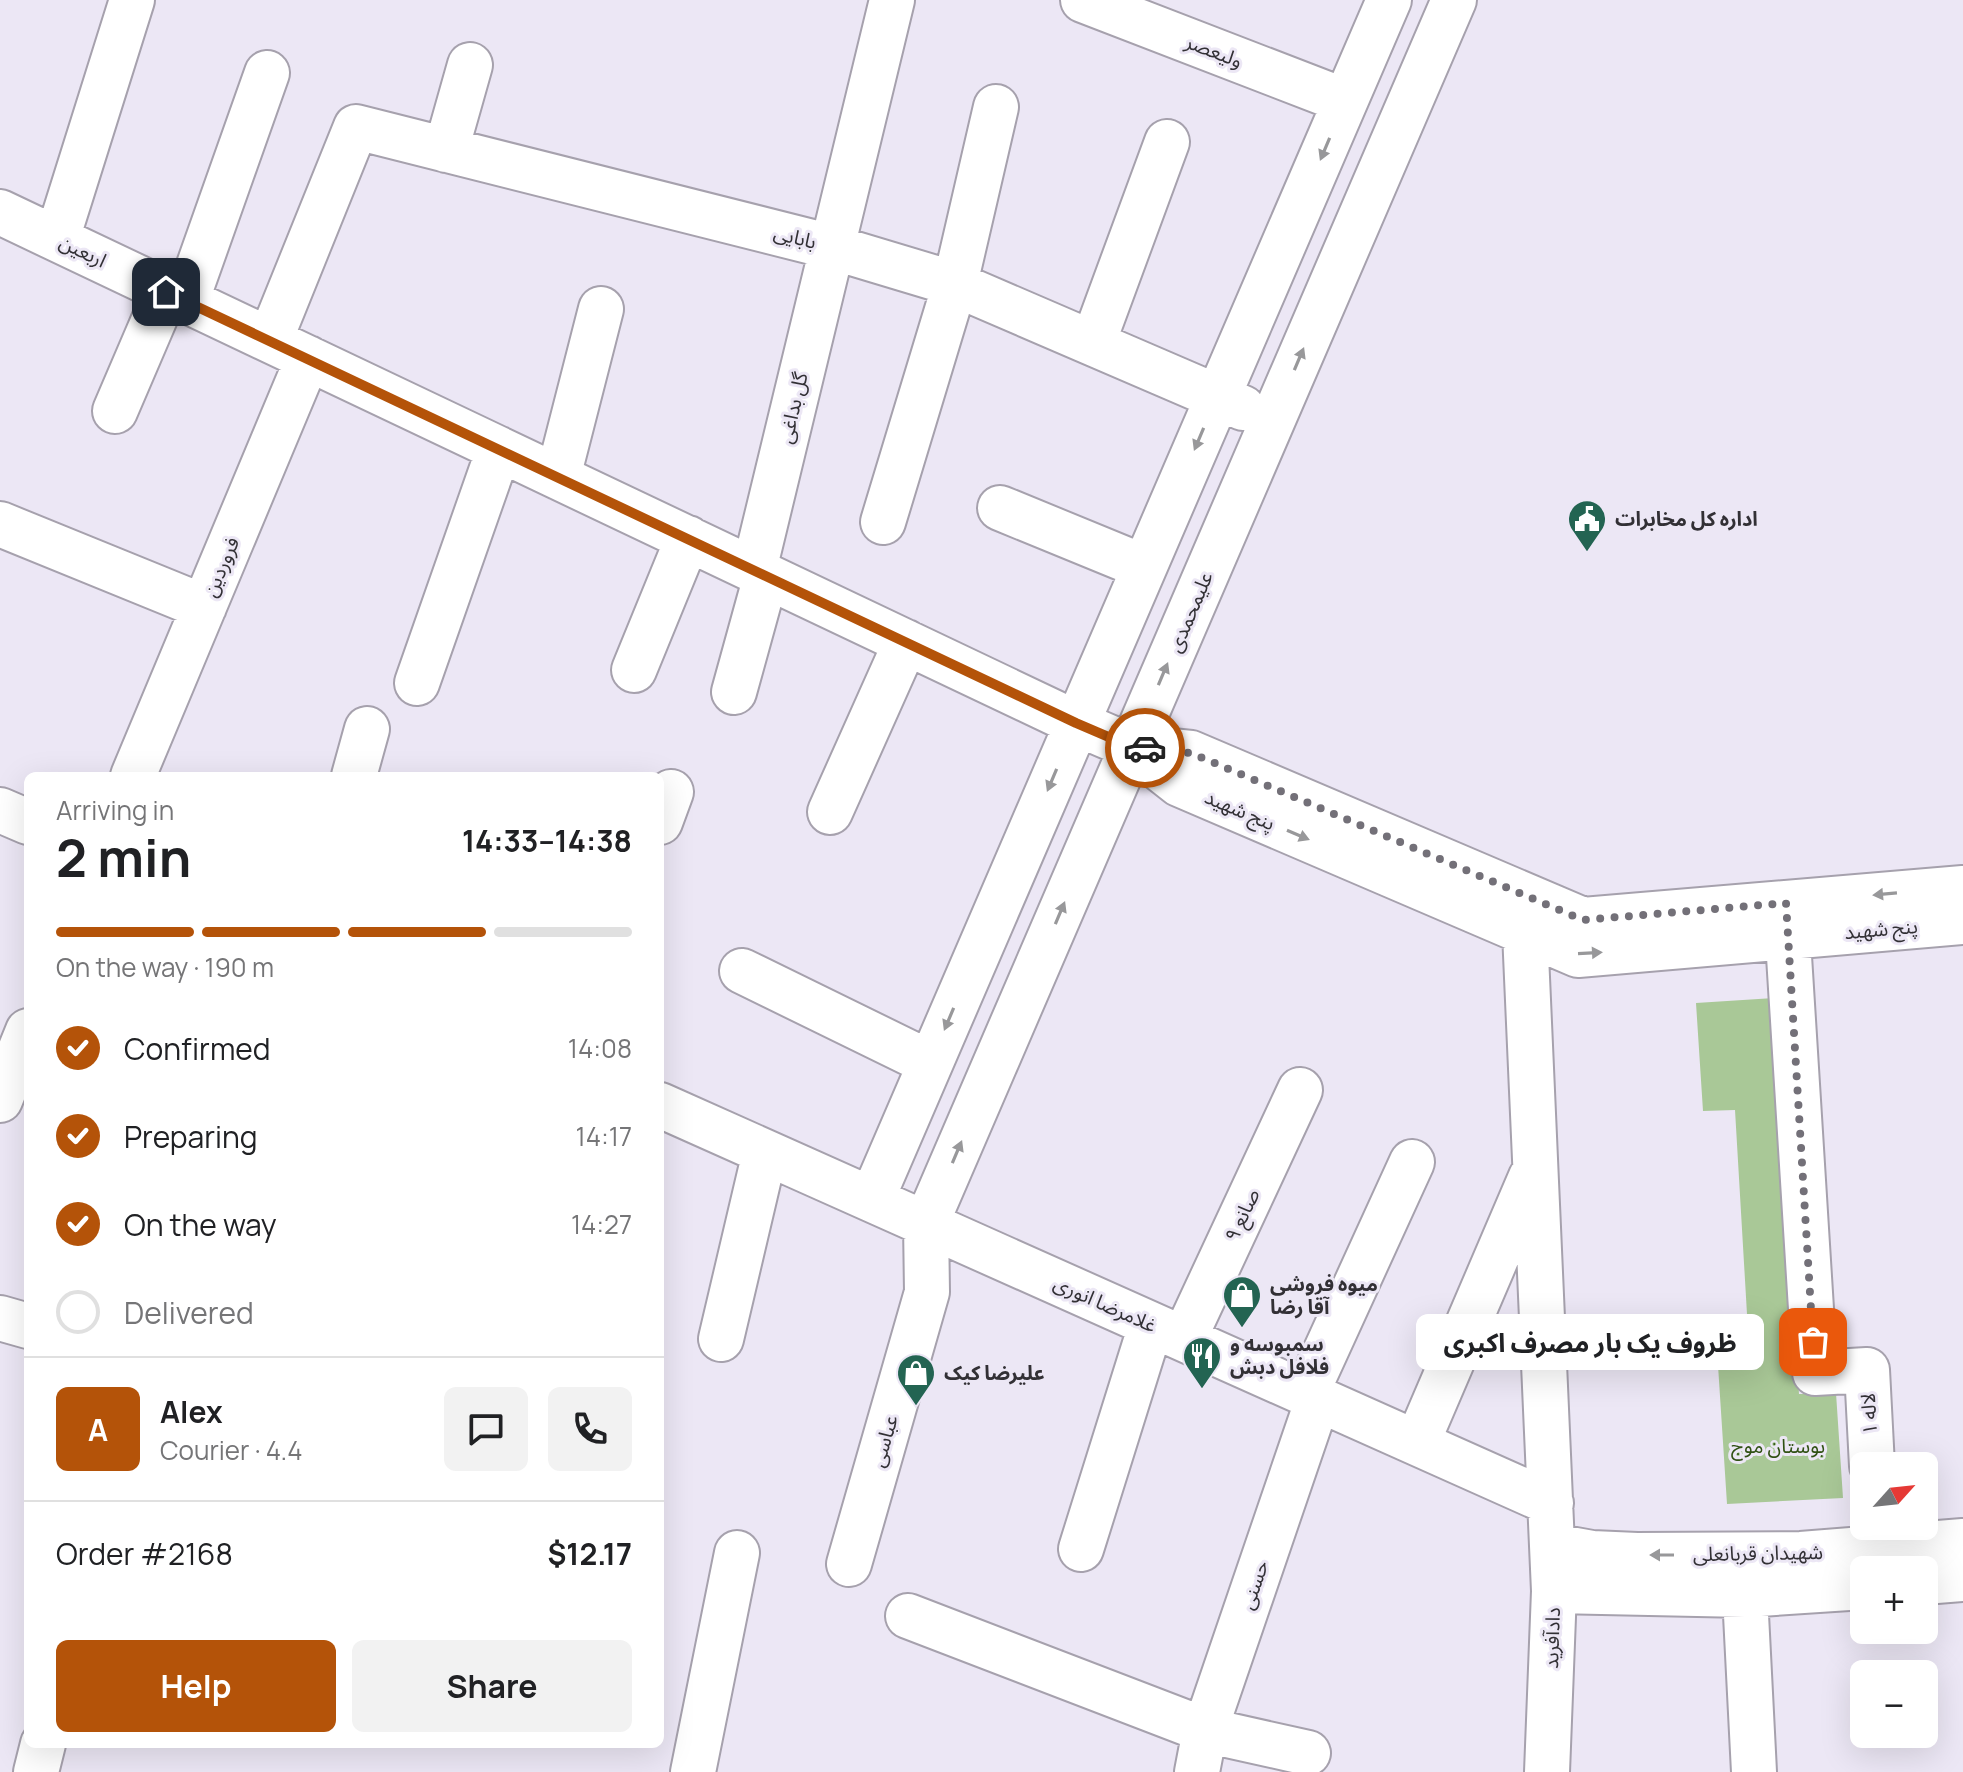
<!DOCTYPE html>
<html lang="en">
<head>
<meta charset="utf-8">
<style>
  body { margin:0; font-family:Manrope,"Noto Sans Arabic",sans-serif; background:#f2f2f2; color:#202124; height:100vh; display:flex; flex-direction:column; font-size:30px; white-space:nowrap }
  * { box-sizing:border-box; margin:0 }
  p { font-size:26px; color:#757577 }
  .icon { flex:none; width:44px; height:44px; fill:none; stroke:currentColor; stroke-width:2; stroke-linecap:round; stroke-linejoin:round }
  .map { position:relative; flex:1; overflow:hidden }
  .panel { position:absolute; left:24px; top:772px; width:640px; height:976px; display:flex; flex-direction:column; background:#fff; border-radius:12px; box-shadow:0 8px 32px #0002 }
  .panel>* { flex:none }
  .needle { width:52px; rotate:63deg }
  .tools { position:absolute; left:1850px; top:1452px; display:grid; gap:16px }
  .tools a { display:grid; place-items:center; width:88px; height:88px; border-radius:12px; background:#fff; box-shadow:0 8px 32px #0002; font-size:40px }
  .pin { position:absolute; display:grid; place-items:center; width:68px; height:68px; color:#fff; margin:-34px; border-radius:16px; box-shadow:0 4px 12px #0006 }
  .courier { position:absolute; display:grid; place-items:center; width:80px; height:80px; margin:-40px; border:6px solid #b45309; border-radius:50%; background:#fff; color:#222; box-shadow:0 2px 10px #0007 }
  .bubble { position:absolute; height:56px; border-radius:12px; background:#fff; box-shadow:0 8px 32px #0002; font-size:26px; font-weight:700; line-height:56px; text-align:center }
  .headline em { font-style:normal; font-weight:700 }
  .headline div { display:flex; flex-direction:column-reverse }
  .headline { display:flex; align-items:center; justify-content:space-between; height:136px; padding:0 32px }
  h1 { font-size:52px; font-weight:700; line-height:60px }
  .bar { display:grid; grid-template-columns:repeat(4,1fr); gap:12px 8px; align-content:center; height:96px; padding:0 32px }
  .bar i { height:10px; border-radius:6px; background:#e0e0e0 }
  .bar .on { background:#b45309 }
  .bar p { grid-column:span 4 }
  .line { display:flex; align-items:center; gap:20px; padding:0 32px; border-top:2px solid #e0e0e0 }
  .line div { flex:1 }
  .round { display:grid; place-items:center; flex:none; width:84px; height:84px; border-radius:12px; background:#f2f2f2 }
  ol { padding:0 32px; list-style:none }
  li { display:flex; align-items:center; gap:24px; height:88px }
  li p { margin-inline-start:auto }
  li .icon { padding:8px; border-radius:50%; background:#b45309; color:#fff; stroke-width:4 }
  li:last-child { color:#757577 }
  li i { width:44px; height:44px; border:4px solid #e0e0e0; border-radius:50% }
  .primary-button { display:flex; gap:16px; margin-top:auto; padding:16px 32px }
  .primary-button a { flex:1; height:92px; border-radius:12px; background:#b45309; color:#fff; font-size:32px; font-weight:700; line-height:92px; text-align:center }
  .primary-button a+a { background:#f2f2f2; color:#202124 }
  .map>svg:first-child { display:block }
  .green { fill:#a9c897 }
  .lines { fill:none; stroke-linecap:round; stroke-linejoin:round }
  .minor-casing { stroke:#a6a1ad; stroke-width:48 }
  .minor { stroke:#fff; stroke-width:44 }
  .oneway { fill:#98989a }
  .done { stroke:#737078; stroke-width:8; stroke-dasharray:0 14.4 }
  .route { stroke:#b45309; stroke-width:10 }
  .labels { text-anchor:middle; stroke-width:6; stroke-linejoin:round; paint-order:stroke }
  .street-label { font-size:20px; fill:#323035; stroke:#ece7f5 }
  .poi-label { font-size:20px; font-weight:bold; fill:#323035; stroke:#ece7f5; text-anchor:start }
  .park-label { font-size:20px; fill:#305114; stroke:#ece7f5 }
</style>
</head>
<body>
<div class="map">
<svg width="1963" height="1772" viewBox="0 0 1963 1772">
  <rect width="100%" height="100%" fill="#ece7f5"/>
  <path class="green" d="M1774,998L1799,1394L1836,1393L1843,1498L1727,1504L1717,1350L1749,1348L1735,1110L1703,1111L1696,1003Z"/>
  <g class="lines">
    <g class="minor-casing">
      <path id="minor" d="M1083,0L1345,101
        M446,150L470,65
        M0,212L1076,723L1132,747L1179,784L1578,955L1963,922
        M57,239L132,0
        M186,302L267,73
        M270,340L356,127L832,247L955,284L1243,408
        M1093,343L1167,142
        M115,411L166,292
        M558,477L601,309
        M1000,508L1144,567
        M883,522L955,284L996,107
        M0,524L204,607
        M754,570L892,0
        M634,670L688,538
        M417,683L499,449
        M734,692L766,576
        M1132,747L1191,753L1583,920L1963,888
        M133,776L308,358
        M354,776L367,729
        M0,810L28,822
        M830,812L906,642
        M660,822L671,792
        M1531,898L1525,932L1554,1591L1547,1772
        M1786,908L1815,1373L1867,1370L1872,1466
        M742,971L930,1063
        M0,1100L28,1031
        M660,1105L1551,1503
        M872,1199L1389,0
        M0,1318L28,1326
        M721,1339L765,1152
        M1184,1339L1300,1090
        M1306,1394L1412,1162
        M1417,1443L1531,1177
        M1553,1546L1592,1553L1637,1555L1801,1554L1963,1541
        M1081,1549L1151,1325
        M849,1564L927,1292L926,1224L1454,0
        M1924,1582L1963,1579
        M1554,1591L1745,1595L1864,1587
        M1745,1595L1754,1772
        M908,1616L1205,1730L1308,1753
        M36,1772L43,1744
        M693,1772L737,1553
        M1197,1772L1205,1730L1318,1399"/>
    </g>
    <use href="#minor" class="minor"/>
  </g>
  <defs><path id="oneway-solid" d="M-6-.8H1V-3.2L6.5 0L1 3.2V.8H-6Z" transform="scale(2)"/></defs>
  <g class="oneway">
    <use href="#oneway-solid" transform="translate(1325 149) rotate(113)"/>
    <use href="#oneway-solid" transform="translate(1299 359) rotate(-67)"/>
    <use href="#oneway-solid" transform="translate(1199 439) rotate(113)"/>
    <use href="#oneway-solid" transform="translate(1163 674) rotate(-67)"/>
    <use href="#oneway-solid" transform="translate(1052 780) rotate(113)"/>
    <use href="#oneway-solid" transform="translate(1298 835) rotate(23)"/>
    <use href="#oneway-solid" transform="translate(1885 894) rotate(175)"/>
    <use href="#oneway-solid" transform="translate(1060 913) rotate(-67)"/>
    <use href="#oneway-solid" transform="translate(1590 953) rotate(-3)"/>
    <use href="#oneway-solid" transform="translate(949 1019) rotate(113)"/>
    <use href="#oneway-solid" transform="translate(957 1152) rotate(-67)"/>
    <use href="#oneway-solid" transform="translate(1662 1555) rotate(180)"/>
  </g>
  <g class="lines">
    <path class="done" d="M1145,748L1191,753L1583,920L1786,903L1813,1342"/>
    <path class="route" d="M166,292L1076,723L1132,747L1145,748"/>
  </g>
  <defs>
    <g id="civic-pin" transform="scale(2)"><path d="M0 17L-7.5 6A9.5 9.5 0 1 1 7.5 6Z" fill="#236452" stroke="#ece7f5"/><path d="M-.6-6.5H3V-4.5H.6V-3L4-1V1h2V6H-6V1h2V-1L-.6-3ZM-1.2 2.5V6h2.4V2.5Z" fill="#fff"/></g>
    <g id="shop-pin" transform="scale(2)"><path d="M0 17L-7.5 6A9.5 9.5 0 1 1 7.5 6Z" fill="#236452" stroke="#ece7f5"/><path d="M-5-2.5h2.3a2.7 3.5 0 0 1 5.4 0H5L5.5 6h-11ZM-1.5-2.5h3a1.5 2.3 0 0 0-3 0Z" fill="#fff"/></g>
    <g id="restaurant-pin" transform="scale(2)"><path d="M0 17L-7.5 6A9.5 9.5 0 1 1 7.5 6Z" fill="#236452" stroke="#ece7f5"/><path d="M-5-6h1v4h1v-4h1v4h1v-4h1v5L-1.5 .5V6h-2V.5L-5-1ZM5-6V6H3V1.5H1.5Q1.5-4 5-6Z" fill="#fff"/></g>
  </defs>
  <g fill-rule="evenodd">
    <use href="#civic-pin" x="1587" y="519"/>
    <use href="#shop-pin" x="1242" y="1295"/>
    <use href="#restaurant-pin" x="1202" y="1356"/>
    <use href="#shop-pin" x="916" y="1373"/>
  </g>
  <g class="labels">
    <g class="street-label">
      <text transform="translate(1214 51) rotate(21)" y="7">ولیعصر</text>
      <text transform="translate(795 237) rotate(14)" y="7">بابایی</text>
      <text transform="translate(83 251) rotate(26)" y="7">اربعین</text>
      <text transform="translate(793 408) rotate(-77)" y="7">گل بداغی</text>
      <text transform="translate(221 567) rotate(-67)" y="7">فروردین</text>
      <text transform="translate(1190 612) rotate(-67)" y="7">علیمحمدی</text>
      <text transform="translate(1240 810) rotate(23)" y="7">پنج شهید</text>
      <text transform="translate(1881 929) rotate(-5)" y="7">پنج شهید</text>
      <text transform="translate(1242 1215) rotate(-65)" y="7">صانع ۹</text>
      <text transform="translate(1105 1304) rotate(24)" y="7">غلامرضا انوری</text>
      <text transform="translate(1869 1414) rotate(-93)" y="7">لاله ۱</text>
      <text transform="translate(884 1441) rotate(-74)" y="7">عباسی</text>
      <text transform="translate(1758 1553) rotate(-1)" y="7">شهیدان قربانعلی</text>
      <text transform="translate(1254 1585) rotate(-71)" y="7">حسنی</text>
      <text transform="translate(1552 1638) rotate(-88)" y="7">دادآفرید</text>
    </g>
    <g class="poi-label">
      <text x="1615" y="526">اداره کل مخابرات</text>
      <text x="1270" y="1291">میوه فروشی<tspan x="1270" dy="23">آقا رضا</tspan></text>
      <text x="1230" y="1351">سمبوسه و<tspan x="1230" dy="23">فلافل دبش</tspan></text>
      <text x="944" y="1380">علیرضا کیک</text>
    </g>
    <g class="park-label">
      <text x="1778" y="1453">بوستان موج</text>
    </g>
  </g>
</svg>
<div class="tools">
<a><svg class="needle" viewBox="-14 -14 28 28"><path d="M0-13l5 13h-10z" fill="#e53935"/><path d="M0 13l5-13h-10z" fill="#757577"/></svg></a>
<a>+</a>
<a>−</a>
</div>
<div class="pin" style="left:1813px;top:1342px;background:#ea580c"><svg class="icon" aria-label="bag" viewBox="0 0 24 24"><path d="M5 8h14l-1 12H6zM9 8a3 3 0 0 1 6 0"/></svg></div>
<div class="pin" style="left:166px;top:292px;background:#1f2937"><svg class="icon" aria-label="home" viewBox="0 0 24 24"><path d="M3 11l9-7 9 7M6 9v11h12V9"/></svg></div>
<div class="courier" style="left:1145px;top:748px"><svg class="icon" aria-label="car" viewBox="0 0 24 24"><path d="M5 17H2v-5l4-1 3-4h7l3 4 3 1v5h-3M9 17h6M6 11h13"/><circle cx="7" cy="17" r="2"/><circle cx="17" cy="17" r="2"/></svg></div>
<div class="bubble" style="left:1416px;top:1314px;width:348px">ظروف یک بار مصرف اکبری</div>
<section class="panel">
<div class="headline"><div><h1>2 min</h1><p>Arriving in</p></div><em>14:33–14:38</em></div>
<div class="bar"><i class="on"></i><i class="on"></i><i class="on"></i><i></i><p>On the way · 190 m</p></div>
<ol>
<li><svg class="icon" aria-label="check" viewBox="0 0 24 24"><path d="M5 12l5 5 9-10"/></svg>Confirmed<p>14:08</p></li>
<li><svg class="icon" aria-label="check" viewBox="0 0 24 24"><path d="M5 12l5 5 9-10"/></svg>Preparing<p>14:17</p></li>
<li><svg class="icon" aria-label="check" viewBox="0 0 24 24"><path d="M5 12l5 5 9-10"/></svg>On the way<p>14:27</p></li>
<li><i></i>Delivered</li>
</ol>
<div class="line" style="height:144px"><b class="round" style="background:#b45309;color:#fff">A</b><div><b>Alex</b><p>Courier · 4.4</p></div><a class="round"><svg class="icon" aria-label="chat" viewBox="0 0 24 24"><path d="M4 5h16v11H9l-5 4z"/></svg></a><a class="round"><svg class="icon" aria-label="phone" viewBox="0 0 24 24"><path d="M5 4h4l2 5-3 2q2 4 5 5l2-3 5 2v4C11 20 4 13 5 4z"/></svg></a></div>
<div class="line" style="height:104px"><div>Order #2168</div><b>$12.17</b></div>
<div class="primary-button"><a>Help</a><a>Share</a></div>
</section>
</div>
</body>
</html>
